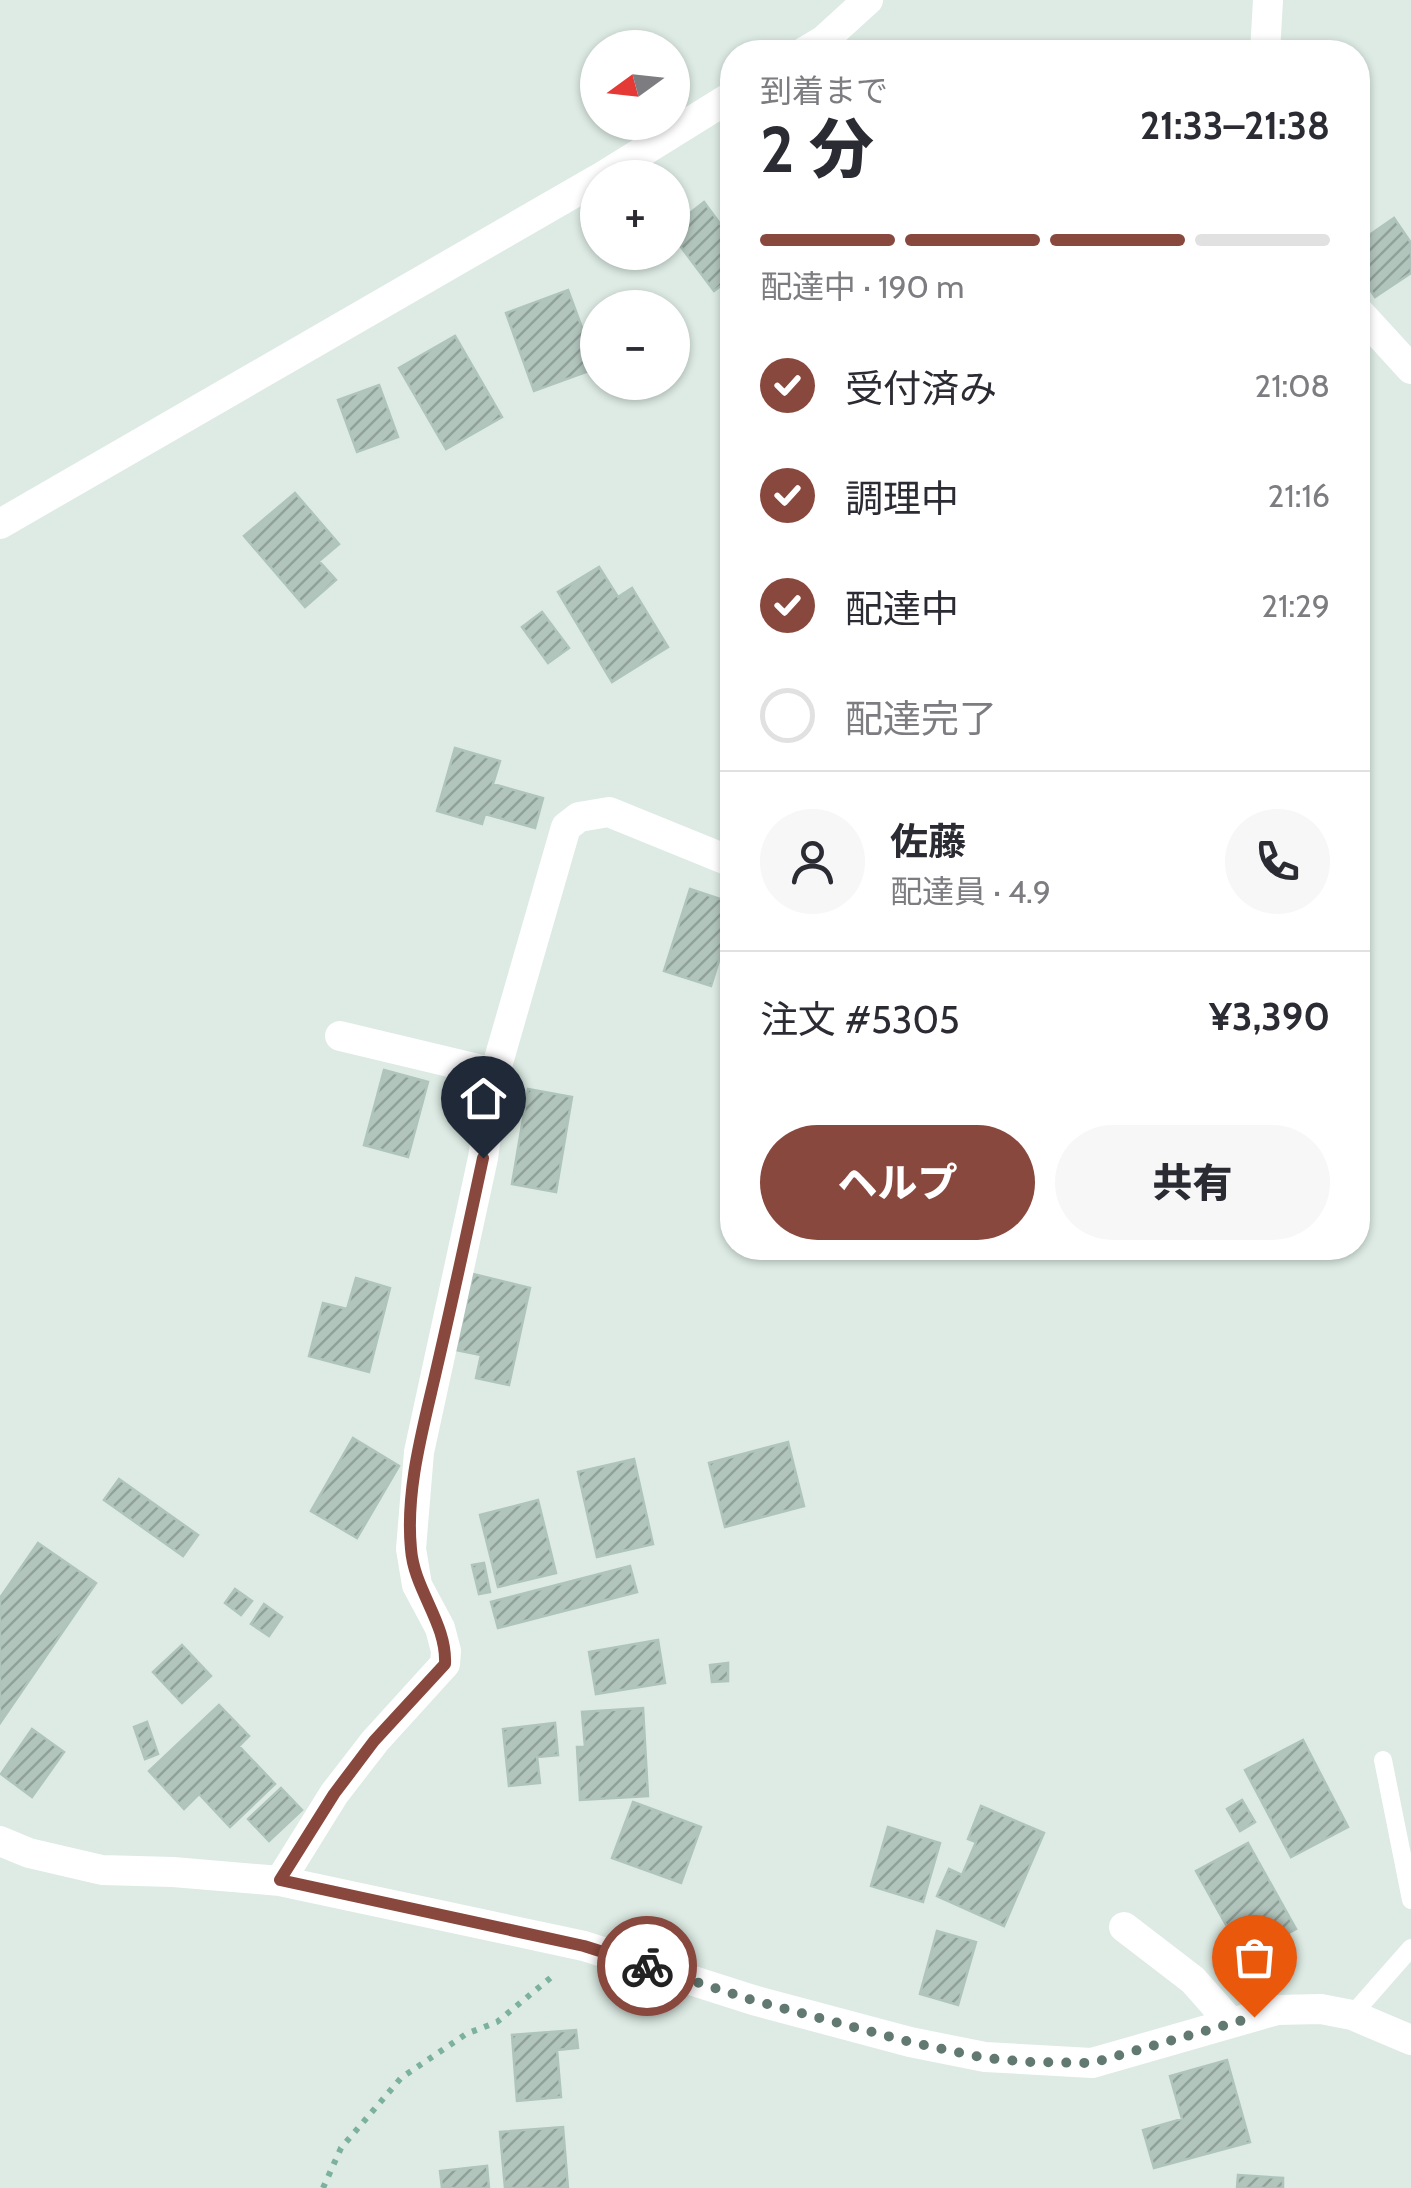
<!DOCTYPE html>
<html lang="ja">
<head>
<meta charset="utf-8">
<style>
  body { margin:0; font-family:Cabin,"Noto Sans JP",sans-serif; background:#f7f7f7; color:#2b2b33; height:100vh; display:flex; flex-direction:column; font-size:38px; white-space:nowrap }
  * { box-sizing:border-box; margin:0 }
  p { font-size:32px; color:#7c7c81 }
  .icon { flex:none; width:55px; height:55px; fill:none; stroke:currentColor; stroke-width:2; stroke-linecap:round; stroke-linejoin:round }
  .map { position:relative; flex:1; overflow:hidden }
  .sheet { position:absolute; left:720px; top:40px; width:650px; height:1220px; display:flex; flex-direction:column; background:#fff; border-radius:40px; box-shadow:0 2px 8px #0004 }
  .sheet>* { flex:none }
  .needle { width:65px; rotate:255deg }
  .controls { position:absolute; left:580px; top:30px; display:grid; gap:20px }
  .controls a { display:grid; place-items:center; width:110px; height:110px; border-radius:50%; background:#fff; box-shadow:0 2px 8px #0004; font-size:50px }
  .pin { position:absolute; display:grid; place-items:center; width:85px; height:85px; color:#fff; margin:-102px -42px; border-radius:50% 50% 50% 0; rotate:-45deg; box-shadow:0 0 10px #0007 }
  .pin .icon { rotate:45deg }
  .courier { position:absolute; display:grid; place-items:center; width:100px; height:100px; margin:-50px; border:8px solid #89483d; border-radius:50%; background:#fff; color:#222; box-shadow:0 2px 12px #0007 }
  .overview em { font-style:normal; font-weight:800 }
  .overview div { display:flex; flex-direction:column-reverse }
  .overview { display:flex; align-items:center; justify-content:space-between; height:170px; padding:0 40px }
  h1 { font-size:65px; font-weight:800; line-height:75px }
  .bar { display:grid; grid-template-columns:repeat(4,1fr); gap:15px 10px; align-content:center; height:120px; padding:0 40px }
  .bar i { height:12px; border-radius:8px; background:#e1e1e2 }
  .bar .active { background:#89483d }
  .bar p { grid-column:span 4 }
  .line { display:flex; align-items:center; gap:25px; padding:0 40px; border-top:2px solid #e1e1e2 }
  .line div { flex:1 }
  .round { display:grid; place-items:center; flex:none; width:105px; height:105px; border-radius:52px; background:#f7f7f7 }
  ol { padding:0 40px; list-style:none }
  li { display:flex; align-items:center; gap:30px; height:110px }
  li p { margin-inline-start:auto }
  li .icon { padding:10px; border-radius:50%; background:#89483d; color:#fff; stroke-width:4 }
  li:last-child { color:#7c7c81 }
  li i { width:55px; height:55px; border:5px solid #e1e1e2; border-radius:50% }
  .cta { display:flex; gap:20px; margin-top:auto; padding:20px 40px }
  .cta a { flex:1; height:115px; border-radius:60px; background:#89483d; color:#fff; font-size:40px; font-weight:800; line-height:115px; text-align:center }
  .cta a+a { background:#f7f7f7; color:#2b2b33 }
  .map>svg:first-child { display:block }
  .building { fill:url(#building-hatch); stroke:#afc4bb; stroke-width:2.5 }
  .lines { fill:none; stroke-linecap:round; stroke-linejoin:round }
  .path { stroke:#7bb19d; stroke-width:6; stroke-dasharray:5 8; stroke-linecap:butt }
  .service { stroke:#fff; stroke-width:18 }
  .minor { stroke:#fff; stroke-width:30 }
  .done { stroke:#617970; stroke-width:10; stroke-dasharray:0 18 }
  .route { stroke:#89483d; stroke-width:12 }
</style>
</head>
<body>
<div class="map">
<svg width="1411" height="2188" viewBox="0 0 1411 2188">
  <defs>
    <pattern id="building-hatch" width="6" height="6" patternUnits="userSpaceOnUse" patternTransform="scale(2.5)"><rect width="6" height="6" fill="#b2c5bd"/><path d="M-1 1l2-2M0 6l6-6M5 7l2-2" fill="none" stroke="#90a19a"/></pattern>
  </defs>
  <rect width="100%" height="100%" fill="#ddebe4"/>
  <path class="building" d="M704,202L732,240V288L727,281L714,291L672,235V227Z
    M1394,218L1411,243V273L1375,297L1358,271V243Z
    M568,290L597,368L534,391L506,313Z
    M455,336L502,417L446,449L399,368Z
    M379,385L398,437L357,452L338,400Z
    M295,493L339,544L319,561L336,580L305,607L244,536Z
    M599,567L618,597L632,588L668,647L612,682L558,592Z
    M542,612L569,648L548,663L522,627Z
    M455,748L500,761L493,784L543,798L535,828L485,814L482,824L437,811Z
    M690,889L732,903V919L711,986L664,971Z
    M384,1070L428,1082L408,1157L364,1145Z
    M528,1089L572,1097L556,1192L512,1184Z
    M473,1274L530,1288L509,1385L476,1378L481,1355L456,1350Z
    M356,1278L390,1288L369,1372L309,1356L323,1303L347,1309Z
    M353,1438L399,1466L357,1538L311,1511Z
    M788,1442L804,1506L725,1527L709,1463Z
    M634,1459L653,1544L597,1557L578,1472Z
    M119,1479L198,1535L183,1556L104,1500Z
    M538,1500L556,1573L498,1587L480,1515Z
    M38,1543L96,1583L0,1723V1598Z
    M484,1563L490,1592L479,1594L472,1565Z
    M630,1566L637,1592L498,1628L491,1602Z
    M235,1589L252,1601L241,1615L225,1603Z
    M264,1604L282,1617L269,1636L251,1624Z
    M658,1640L665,1683L596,1694L589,1652Z
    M182,1645L211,1676L182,1703L153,1672Z
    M728,1663V1681L712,1682L710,1665Z
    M219,1705L249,1736L239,1746L275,1784L230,1827L199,1794L184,1809L149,1771Z
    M643,1708L648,1796L580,1800L577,1747H585L582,1712Z
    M147,1722L158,1754L145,1759L134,1727Z
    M555,1723L558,1755L537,1757L540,1783L509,1786L503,1729Z
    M32,1729L64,1752L32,1797L1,1774Z
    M1303,1740L1348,1827L1291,1857L1245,1770Z
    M281,1788L302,1810L269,1841L248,1819Z
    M1242,1800L1255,1822L1240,1831L1227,1809Z
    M633,1802L701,1827L681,1883L612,1858Z
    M981,1806L1044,1833L1004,1926L937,1896L949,1869L962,1875L976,1842L968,1839Z
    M888,1827L940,1843L923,1902L871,1886Z
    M1248,1843L1296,1929L1244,1957L1196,1871Z
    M937,1931L976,1942L958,2005L920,1994Z
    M576,2030L578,2048L557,2050L561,2097L517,2101L512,2035Z
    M1227,2060L1250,2142L1154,2168L1143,2130L1182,2119L1170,2076Z
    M563,2127L568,2188H505L500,2132Z
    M487,2166L489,2188H442L440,2171Z
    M1238,2175L1283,2178V2188H1237Z"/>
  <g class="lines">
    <path class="path" d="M323,2188L341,2148L401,2078L466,2034L497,2022L554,1975"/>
    <path class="service" d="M1383,1760L1411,1900
      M1352,2015L1411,1948"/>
    <path class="minor" d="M804,52L824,40L868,0
      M1265,52L1268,0
      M600,178L732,96
      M1358,311L1411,369
      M0,524L598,179
      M340,1036L495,1073
      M0,1841L29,1853L102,1870L173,1872L280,1881L584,1946L753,2000L910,2042L985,2057L1092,2063L1277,2010L1321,2009L1352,2015L1411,2040
      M280,1881L334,1794L375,1741L445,1664L446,1651L440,1628L417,1585L411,1549L419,1452L483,1158L495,1073L566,827L579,817L609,812L732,862
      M1124,1927L1193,1980L1231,2023"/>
  </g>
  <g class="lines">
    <path class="done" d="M647,1966L752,2000L910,2042L985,2058L1029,2062L1092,2063L1254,2017"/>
    <path class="route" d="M483,1158C468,1228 453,1298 437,1367C424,1425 405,1489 411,1549C414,1590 447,1623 445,1664L374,1741L334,1794L280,1880L584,1946L647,1966"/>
  </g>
</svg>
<div class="controls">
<a><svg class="needle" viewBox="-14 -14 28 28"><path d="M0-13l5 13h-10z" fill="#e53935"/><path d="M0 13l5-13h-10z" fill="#7c7c81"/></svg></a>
<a>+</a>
<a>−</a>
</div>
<div class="pin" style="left:1254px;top:2017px;background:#ea580c"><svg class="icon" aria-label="bag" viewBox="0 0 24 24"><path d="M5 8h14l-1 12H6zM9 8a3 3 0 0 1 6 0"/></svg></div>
<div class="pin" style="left:483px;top:1158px;background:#1f2937"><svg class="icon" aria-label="home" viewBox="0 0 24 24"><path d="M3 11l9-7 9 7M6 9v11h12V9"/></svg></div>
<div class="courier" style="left:647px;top:1966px"><svg class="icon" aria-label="bike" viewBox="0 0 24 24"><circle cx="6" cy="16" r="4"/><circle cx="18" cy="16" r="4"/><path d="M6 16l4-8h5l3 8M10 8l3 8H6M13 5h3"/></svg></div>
<section class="sheet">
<div class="overview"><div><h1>2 分</h1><p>到着まで</p></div><em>21:33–21:38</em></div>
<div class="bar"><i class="active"></i><i class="active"></i><i class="active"></i><i></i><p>配達中 · 190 m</p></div>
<ol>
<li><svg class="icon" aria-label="check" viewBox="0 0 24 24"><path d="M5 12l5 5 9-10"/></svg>受付済み<p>21:08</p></li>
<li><svg class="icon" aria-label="check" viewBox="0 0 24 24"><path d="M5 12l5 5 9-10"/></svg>調理中<p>21:16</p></li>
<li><svg class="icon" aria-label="check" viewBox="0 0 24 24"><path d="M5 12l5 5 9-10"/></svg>配達中<p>21:29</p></li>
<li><i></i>配達完了</li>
</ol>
<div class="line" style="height:180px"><a class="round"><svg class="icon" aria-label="person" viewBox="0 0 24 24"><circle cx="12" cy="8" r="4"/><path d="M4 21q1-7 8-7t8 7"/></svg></a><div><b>佐藤</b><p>配達員 · 4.9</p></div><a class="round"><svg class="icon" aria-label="phone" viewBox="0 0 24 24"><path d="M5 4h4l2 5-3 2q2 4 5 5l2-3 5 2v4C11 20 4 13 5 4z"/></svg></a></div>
<div class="line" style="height:130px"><div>注文 #5305</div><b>¥3,390</b></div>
<div class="cta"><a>ヘルプ</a><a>共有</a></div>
</section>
</div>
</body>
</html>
